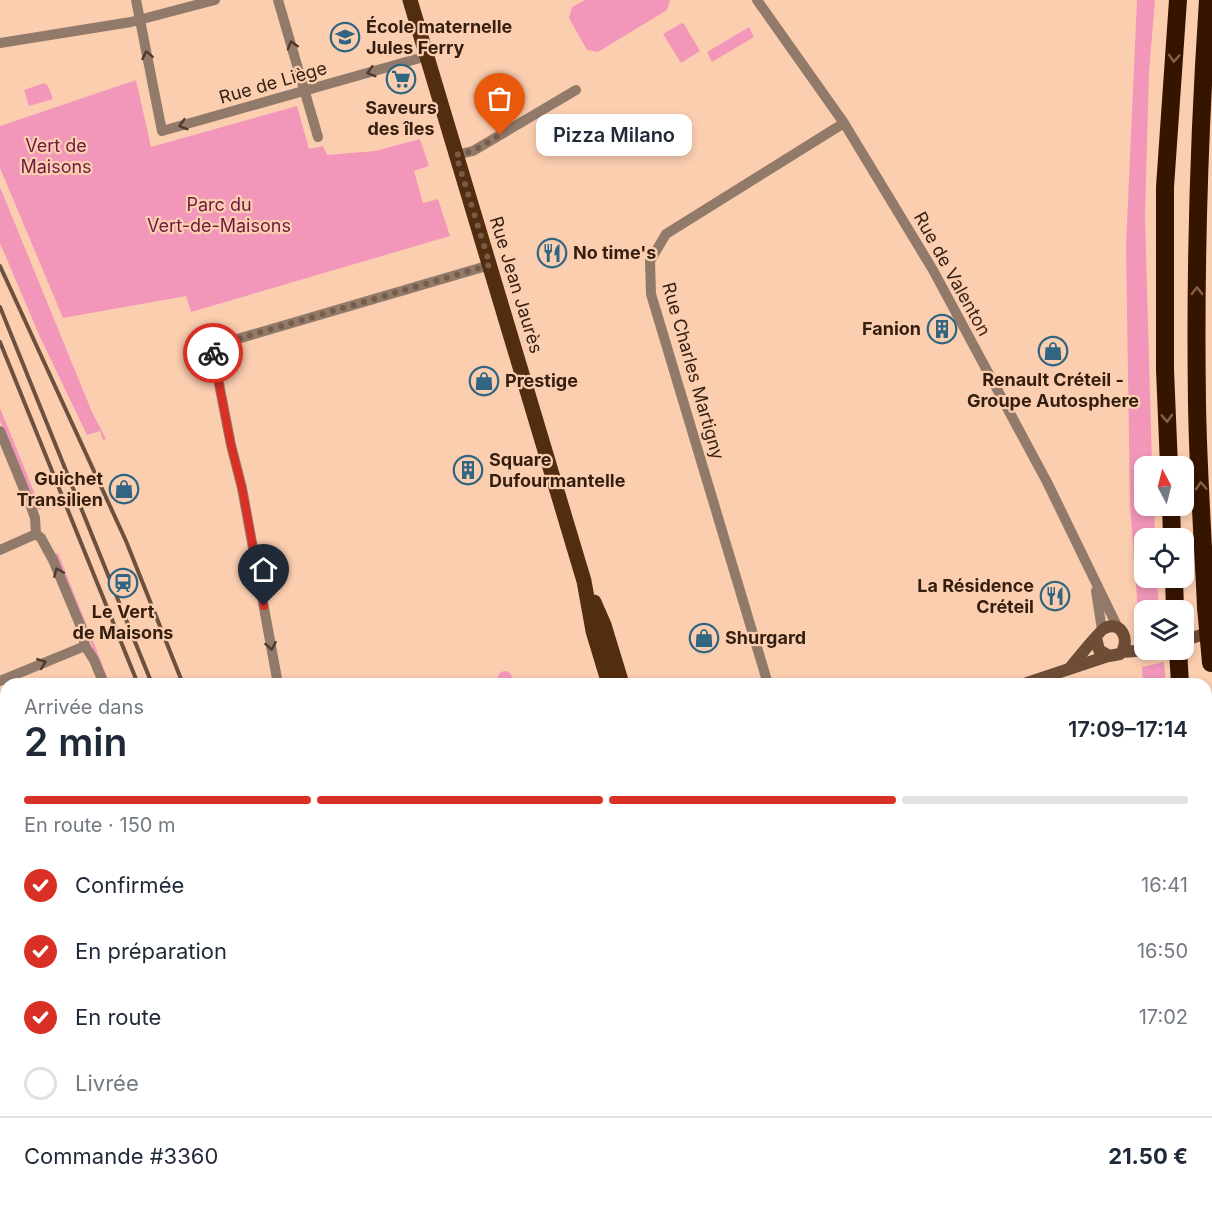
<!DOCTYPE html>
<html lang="fr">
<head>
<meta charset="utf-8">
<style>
  body { margin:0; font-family:Inter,sans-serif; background:#f2f2f3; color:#1f2937; height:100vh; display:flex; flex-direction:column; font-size:22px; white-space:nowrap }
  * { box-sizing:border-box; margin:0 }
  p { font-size:20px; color:#747a83 }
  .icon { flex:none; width:33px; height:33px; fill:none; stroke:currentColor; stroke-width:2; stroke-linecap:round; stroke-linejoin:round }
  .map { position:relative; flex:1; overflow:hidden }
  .sheet { position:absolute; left:0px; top:678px; width:1212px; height:530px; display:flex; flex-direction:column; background:#fff; border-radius:18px 18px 0 0; box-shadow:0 3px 9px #0003 }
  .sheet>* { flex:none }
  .needle { width:39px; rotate:353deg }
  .controls { position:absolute; left:1134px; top:456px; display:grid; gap:12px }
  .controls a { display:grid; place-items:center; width:60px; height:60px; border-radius:12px; background:#fff; box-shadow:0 3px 9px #0003; font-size:30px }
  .pin { position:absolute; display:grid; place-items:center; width:51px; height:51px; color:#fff; margin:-62px -26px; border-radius:50% 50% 50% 0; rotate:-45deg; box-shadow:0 0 6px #0007 }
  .pin .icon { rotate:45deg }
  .courier { position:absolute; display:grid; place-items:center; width:60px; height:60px; margin:-30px; border:4px solid #d93025; border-radius:50%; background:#fff; color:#222; box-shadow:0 2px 8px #0007 }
  .bubble { position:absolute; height:42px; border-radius:12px; background:#fff; box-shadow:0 3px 9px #0003; font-size:20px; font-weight:600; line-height:42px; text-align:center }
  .summary em { font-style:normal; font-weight:600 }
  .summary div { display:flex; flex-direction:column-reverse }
  .summary { display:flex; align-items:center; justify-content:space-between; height:102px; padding:0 24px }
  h1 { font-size:39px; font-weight:600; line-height:45px }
  .bar { display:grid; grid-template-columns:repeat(4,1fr); gap:9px 6px; align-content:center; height:72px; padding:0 24px }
  .bar i { height:8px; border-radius:4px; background:#e0e1e3 }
  .bar .active { background:#d93025 }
  .bar p { grid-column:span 4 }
  .line { display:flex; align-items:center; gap:15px; padding:0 24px; border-top:2px solid #e0e1e3 }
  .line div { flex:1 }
  ol { padding:0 24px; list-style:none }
  li { display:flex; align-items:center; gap:18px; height:66px }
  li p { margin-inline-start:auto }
  li .icon { padding:6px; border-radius:50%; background:#d93025; color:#fff; stroke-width:4 }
  li:last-child { color:#747a83 }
  li i { width:33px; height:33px; border:3px solid #e0e1e3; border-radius:50% }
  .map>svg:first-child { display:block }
  .green { fill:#f297ba }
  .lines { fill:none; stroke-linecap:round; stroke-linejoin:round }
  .street { stroke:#917a6a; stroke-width:10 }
  .secondary { stroke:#6d4d36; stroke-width:12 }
  .primary { stroke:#532d0f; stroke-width:15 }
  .highway { stroke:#361500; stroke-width:18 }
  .rail { stroke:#6d513e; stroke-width:4 }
  .highway-bridge { stroke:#361500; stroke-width:18 }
  .oneway { stroke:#4f3a2b }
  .oneway2 { stroke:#855f46 }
  .done { stroke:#795c48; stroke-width:6; stroke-dasharray:0 10.8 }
  .route { stroke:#d93025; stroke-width:8 }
  .labels { text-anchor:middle; stroke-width:4.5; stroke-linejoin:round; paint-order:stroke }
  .poi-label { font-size:18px; font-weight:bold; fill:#331e10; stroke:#fcceb0; text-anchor:start }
  .street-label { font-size:18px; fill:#331e10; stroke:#fcceb0 }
  .park-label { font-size:18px; fill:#6b1b41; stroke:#fcceb0 }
</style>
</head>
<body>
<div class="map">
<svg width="1212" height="1207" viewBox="0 0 1212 1207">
  <rect width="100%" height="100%" fill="#fcceb0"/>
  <path class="green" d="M585,0H670L667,10L598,52L587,50L569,18L572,7Z
    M1137,0H1155L1149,72L1145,216L1152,466H1144V506H1154L1155,538H1144V578H1157L1159,610H1144V637L1140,638L1130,505L1126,246Z
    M682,23L684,24L700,51L681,63L663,34Z
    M749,27L754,37L712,62L707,52Z
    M136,80L151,147L297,106L309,149L323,146L327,155L375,151L420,139L429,166L414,171L423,203L438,199L450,236L191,312L186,296L63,318L0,168V126Z
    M44,83L48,86L53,99L29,106L24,90Z
    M0,187L92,412L106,439L103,440L100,431L87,435L40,337L0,243Z
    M0,408L41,509L38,510L0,421Z
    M58,553L110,684H107L55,554Z
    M1164,662L1166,684H1143L1142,667Z
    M498 678a7 7 0 1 1 14 0a7 7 0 1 1-14 0Z
    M1206,1050L1212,1089V1206L1184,1205L1183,1202H1206V1179L1211,1175L1206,1142Z
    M130,1202H198L200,1207H130Z
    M502,1202H551L527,1207H507Z
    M654,1202H723L706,1207H656Z
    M886,1202H911L916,1207H890L889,1204L886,1205Z"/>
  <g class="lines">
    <path class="street" d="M136,0L162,131L427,56
      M278,0L318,137
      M757,0L844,123L933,270L1047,482L1118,628
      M0,43L131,22L215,0
      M456,155L473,151L576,90
      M0,431L30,504L35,518L36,534L41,538L53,560L81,627L85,646L94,660L104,684
      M0,550L36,534
      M1096,591L1102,630
      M0,681L85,646
      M278,684L242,488L231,445L213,353L217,345L490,265
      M768,684L651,294L650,261L666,234L844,123
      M0,816L6,814
      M0,930L6,928
      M0,966L6,971
      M0,1022L6,1038
      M0,1076L6,1073
      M0,1189L6,1187
      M60,1202L61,1207
      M273,1202L275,1207
      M444,1202L446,1207
      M958,1202L961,1207
      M1142,1207L1150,1202"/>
    <path class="secondary" d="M1184,640L1212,632
      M1122,652L1149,650
      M1070,668C1075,662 1101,629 1105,628C1122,620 1131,642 1120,654L1109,656L1099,650L1096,638
      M1024,684L1108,656"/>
    <path class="primary" d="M410,0L584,581L593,631L609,684
      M594,602L604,625L622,684
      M763,1202L765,1207
      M775,1202L777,1207"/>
    <path class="highway" d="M1169,466L1165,370V187L1178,0
      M1171,506L1172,538
      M1174,578L1175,610
      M1206,607C1203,539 1198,471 1197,403C1195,269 1199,134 1208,0
      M1178,650L1180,684
      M1206,920L1212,961"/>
    <path class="rail" d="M0,266L126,541L183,684
      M0,307L152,684
      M0,342L138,684
      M338,1202L340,1207
      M352,1202L355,1207
      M366,1202L368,1207"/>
    <path class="highway-bridge" d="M1206,607L1211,663"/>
  </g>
  <defs><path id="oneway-chevron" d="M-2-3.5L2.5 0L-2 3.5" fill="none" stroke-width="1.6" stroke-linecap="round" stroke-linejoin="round" transform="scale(1.5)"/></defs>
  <g class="oneway">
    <use href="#oneway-chevron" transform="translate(292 45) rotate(-107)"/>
    <use href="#oneway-chevron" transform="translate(147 55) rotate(-101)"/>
    <use href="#oneway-chevron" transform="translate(371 72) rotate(164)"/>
    <use href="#oneway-chevron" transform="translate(183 125) rotate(164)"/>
    <use href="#oneway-chevron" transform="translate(58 572) rotate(-113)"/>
    <use href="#oneway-chevron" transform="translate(271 646) rotate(80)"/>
    <use href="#oneway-chevron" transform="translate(42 663) rotate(-22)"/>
  </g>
  <g class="oneway2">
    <use href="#oneway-chevron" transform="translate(1174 58) rotate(94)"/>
    <use href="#oneway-chevron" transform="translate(1197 291) rotate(-90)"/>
    <use href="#oneway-chevron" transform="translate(1167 418) rotate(88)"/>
    <use href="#oneway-chevron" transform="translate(1201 486) rotate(-93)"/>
  </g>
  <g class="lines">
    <path class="done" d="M213,353L217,345L490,265L456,155L473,151L500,135"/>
    <path class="route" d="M213,353L231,445L242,488L264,606"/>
  </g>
  <defs>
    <g id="school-ring" transform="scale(1.5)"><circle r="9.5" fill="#fcceb0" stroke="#316581" stroke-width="1.5"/><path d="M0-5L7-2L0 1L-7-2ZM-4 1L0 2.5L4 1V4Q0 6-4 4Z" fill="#316581"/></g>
    <g id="supermarket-ring" transform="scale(1.5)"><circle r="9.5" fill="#fcceb0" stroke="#316581" stroke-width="1.5"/><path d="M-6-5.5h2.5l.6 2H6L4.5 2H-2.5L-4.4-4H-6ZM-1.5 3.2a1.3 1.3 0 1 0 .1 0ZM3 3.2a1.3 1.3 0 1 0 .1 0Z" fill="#316581"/></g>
    <g id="restaurant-ring" transform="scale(1.5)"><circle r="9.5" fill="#fcceb0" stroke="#316581" stroke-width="1.5"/><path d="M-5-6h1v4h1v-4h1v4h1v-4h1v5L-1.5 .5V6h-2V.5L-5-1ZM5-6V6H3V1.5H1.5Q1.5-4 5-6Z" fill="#316581"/></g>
    <g id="building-ring" transform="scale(1.5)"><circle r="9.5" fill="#fcceb0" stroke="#316581" stroke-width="1.5"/><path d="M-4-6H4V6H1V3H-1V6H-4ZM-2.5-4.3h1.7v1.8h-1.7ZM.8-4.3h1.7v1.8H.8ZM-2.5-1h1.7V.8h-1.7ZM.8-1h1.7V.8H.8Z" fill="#316581"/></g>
    <g id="shop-ring" transform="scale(1.5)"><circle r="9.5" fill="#fcceb0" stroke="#316581" stroke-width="1.5"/><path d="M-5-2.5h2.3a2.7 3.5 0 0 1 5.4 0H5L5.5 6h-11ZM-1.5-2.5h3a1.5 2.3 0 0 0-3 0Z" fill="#316581"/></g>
    <g id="station-ring" transform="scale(1.5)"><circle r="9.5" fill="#fcceb0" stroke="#316581" stroke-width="1.5"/><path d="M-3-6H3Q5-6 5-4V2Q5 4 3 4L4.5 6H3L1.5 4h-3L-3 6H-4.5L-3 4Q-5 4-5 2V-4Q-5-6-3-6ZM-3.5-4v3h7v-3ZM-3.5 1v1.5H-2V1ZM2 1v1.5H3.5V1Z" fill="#316581"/></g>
  </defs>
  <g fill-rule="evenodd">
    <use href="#school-ring" x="345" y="37"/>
    <use href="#supermarket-ring" x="401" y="79"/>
    <use href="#restaurant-ring" x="552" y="253"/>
    <use href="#building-ring" x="942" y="329"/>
    <use href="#shop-ring" x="1053" y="351"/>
    <use href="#shop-ring" x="484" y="381"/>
    <use href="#building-ring" x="468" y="470"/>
    <use href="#shop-ring" x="124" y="489"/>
    <use href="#station-ring" x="123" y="583"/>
    <use href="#restaurant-ring" x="1055" y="596"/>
    <use href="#shop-ring" x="704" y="638"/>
  </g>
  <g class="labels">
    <g class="poi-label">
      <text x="366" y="33">École maternelle<tspan x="366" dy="21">Jules Ferry</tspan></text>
      <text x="401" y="114" text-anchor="middle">Saveurs<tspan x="401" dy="21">des îles</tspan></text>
      <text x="573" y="259">No time's</text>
      <text x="921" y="335" text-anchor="end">Fanion</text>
      <text x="1053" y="386" text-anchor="middle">Renault Créteil -<tspan x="1053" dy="21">Groupe Autosphere</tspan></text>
      <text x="505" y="387">Prestige</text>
      <text x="489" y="466">Square<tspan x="489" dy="21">Dufourmantelle</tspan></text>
      <text x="103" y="485" text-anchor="end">Guichet<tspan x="103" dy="21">Transilien</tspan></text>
      <text x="1034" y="592" text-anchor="end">La Résidence<tspan x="1034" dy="21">Créteil</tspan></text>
      <text x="123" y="618" text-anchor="middle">Le Vert<tspan x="123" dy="21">de Maisons</tspan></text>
      <text x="725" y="644">Shurgard</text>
    </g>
    <g class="street-label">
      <text transform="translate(273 83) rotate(-16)" y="6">Rue de Liège</text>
      <text transform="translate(952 274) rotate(61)" y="6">Rue de Valenton</text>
      <text transform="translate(516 285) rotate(73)" y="6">Rue Jean Jaurès</text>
      <text transform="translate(693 371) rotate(74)" y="6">Rue Charles Martigny</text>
    </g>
    <g class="park-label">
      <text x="56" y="152">Vert de<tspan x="56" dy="21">Maisons</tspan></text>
      <text x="219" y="211">Parc du<tspan x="219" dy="21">Vert-de-Maisons</tspan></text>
    </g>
  </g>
</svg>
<div class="controls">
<a><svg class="needle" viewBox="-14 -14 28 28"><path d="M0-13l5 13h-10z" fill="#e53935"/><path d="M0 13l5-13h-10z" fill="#747a83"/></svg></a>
<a><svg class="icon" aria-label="locate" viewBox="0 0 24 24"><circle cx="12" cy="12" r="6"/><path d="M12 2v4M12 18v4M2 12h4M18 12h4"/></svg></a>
<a><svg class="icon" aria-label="layers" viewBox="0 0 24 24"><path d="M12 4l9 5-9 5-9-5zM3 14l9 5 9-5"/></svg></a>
</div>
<div class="pin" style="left:500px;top:135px;background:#ea580c"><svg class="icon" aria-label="bag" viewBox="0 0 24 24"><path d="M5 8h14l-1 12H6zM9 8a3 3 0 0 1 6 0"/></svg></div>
<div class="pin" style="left:264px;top:606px;background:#1f2937"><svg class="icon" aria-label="home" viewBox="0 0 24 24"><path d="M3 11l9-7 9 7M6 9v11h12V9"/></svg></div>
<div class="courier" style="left:213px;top:353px"><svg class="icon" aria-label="bike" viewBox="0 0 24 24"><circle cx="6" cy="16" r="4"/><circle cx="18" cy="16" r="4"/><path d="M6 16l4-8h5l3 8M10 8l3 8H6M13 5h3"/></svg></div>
<div class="bubble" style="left:536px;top:114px;width:156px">Pizza Milano</div>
<section class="sheet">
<div class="summary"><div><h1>2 min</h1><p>Arrivée dans</p></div><em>17:09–17:14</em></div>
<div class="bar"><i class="active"></i><i class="active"></i><i class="active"></i><i></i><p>En route · 150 m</p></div>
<ol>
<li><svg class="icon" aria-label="check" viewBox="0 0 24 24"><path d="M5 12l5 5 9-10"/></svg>Confirmée<p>16:41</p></li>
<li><svg class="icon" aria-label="check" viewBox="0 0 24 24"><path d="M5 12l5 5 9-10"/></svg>En préparation<p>16:50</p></li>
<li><svg class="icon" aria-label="check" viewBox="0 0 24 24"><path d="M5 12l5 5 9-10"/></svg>En route<p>17:02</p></li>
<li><i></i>Livrée</li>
</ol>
<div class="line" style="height:78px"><div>Commande #3360</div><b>21.50 €</b></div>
</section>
</div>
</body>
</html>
